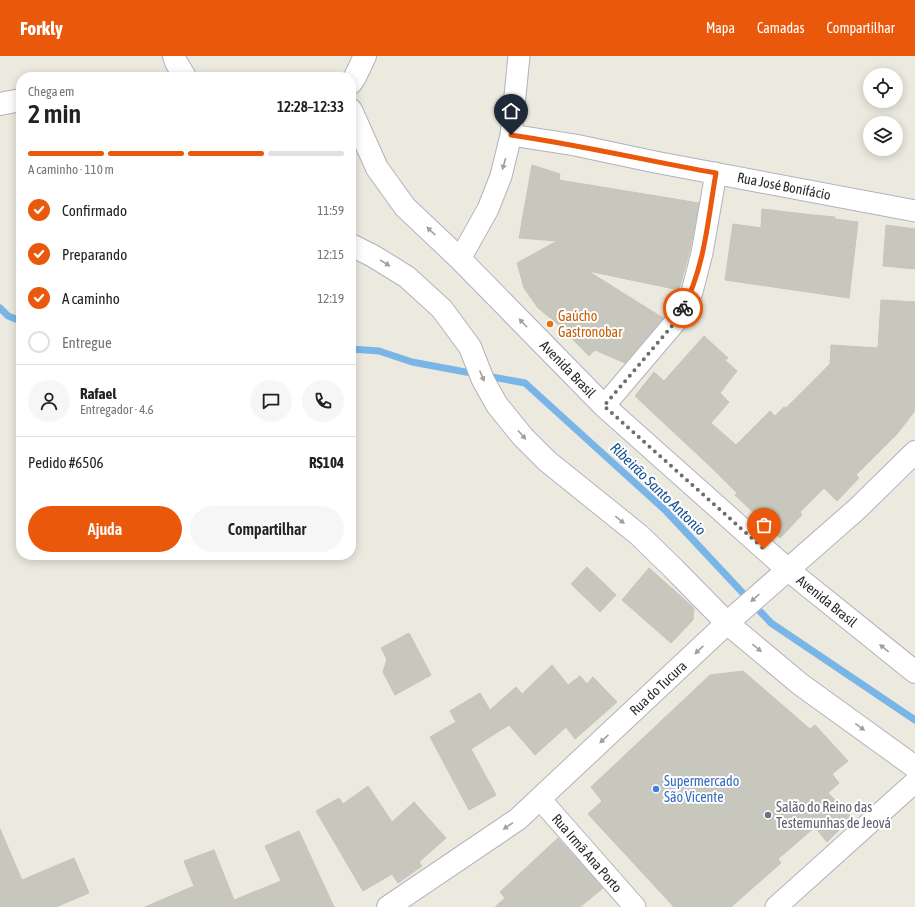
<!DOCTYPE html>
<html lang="pt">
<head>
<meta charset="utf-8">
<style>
  body { margin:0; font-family:"Asap Condensed",sans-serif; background:#f6f6f6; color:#202124; height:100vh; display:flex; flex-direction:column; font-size:15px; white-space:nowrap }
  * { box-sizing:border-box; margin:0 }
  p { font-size:13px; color:#757577 }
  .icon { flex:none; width:22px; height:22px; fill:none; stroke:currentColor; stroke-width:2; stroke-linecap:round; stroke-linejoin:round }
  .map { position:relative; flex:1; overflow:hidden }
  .drawer { position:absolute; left:16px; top:16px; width:340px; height:488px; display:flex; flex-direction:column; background:#fff; border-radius:16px; box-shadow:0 2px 10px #0003 }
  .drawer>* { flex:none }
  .fabs { position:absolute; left:863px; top:12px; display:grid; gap:8px }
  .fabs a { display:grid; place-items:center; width:40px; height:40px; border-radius:50%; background:#fff; box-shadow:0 2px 10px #0003; font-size:20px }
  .pin { position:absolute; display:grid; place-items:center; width:34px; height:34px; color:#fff; margin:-41px -17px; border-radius:50% 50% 50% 0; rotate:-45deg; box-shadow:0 0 4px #0007 }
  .pin .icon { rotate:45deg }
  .courier { position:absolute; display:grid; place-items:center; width:40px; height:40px; margin:-20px; border:3px solid #ea580c; border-radius:50%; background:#fff; color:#222; box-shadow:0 1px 5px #0007 }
  .headline em { font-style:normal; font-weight:600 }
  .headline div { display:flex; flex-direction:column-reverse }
  .headline { display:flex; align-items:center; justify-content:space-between; height:68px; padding:0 12px }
  h1 { font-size:26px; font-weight:600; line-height:30px }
  .bar { display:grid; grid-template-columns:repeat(4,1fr); gap:6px 4px; align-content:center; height:48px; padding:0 12px }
  .bar i { height:5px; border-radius:3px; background:#e0e0e0 }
  .bar .selected { background:#ea580c }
  .bar p { grid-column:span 4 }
  .line { display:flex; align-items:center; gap:10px; padding:0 12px; border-top:1px solid #e0e0e0 }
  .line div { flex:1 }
  .round { display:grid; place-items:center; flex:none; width:42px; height:42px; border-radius:21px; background:#f6f6f6 }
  ol { padding:0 12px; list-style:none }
  li { display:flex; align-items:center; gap:12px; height:44px }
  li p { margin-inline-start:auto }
  li .icon { padding:4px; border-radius:50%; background:#ea580c; color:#fff; stroke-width:4 }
  li:last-child { color:#757577 }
  li i { width:22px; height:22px; border:2px solid #e0e0e0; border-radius:50% }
  .cta { display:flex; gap:8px; margin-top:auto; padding:8px 12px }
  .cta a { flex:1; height:46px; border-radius:24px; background:#ea580c; color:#fff; font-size:16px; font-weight:600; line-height:46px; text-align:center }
  .cta a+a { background:#f6f6f6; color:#202124 }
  header { display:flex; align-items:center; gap:24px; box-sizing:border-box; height:56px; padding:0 20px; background:#ea580c; color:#fff }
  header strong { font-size:19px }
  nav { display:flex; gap:22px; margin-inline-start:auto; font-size:14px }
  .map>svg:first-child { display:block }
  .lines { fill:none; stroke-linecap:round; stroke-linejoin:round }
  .stream { stroke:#79b5e7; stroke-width:7 }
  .building { fill:#c8c7bd; stroke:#c8c5b8 }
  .street-casing { stroke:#b2b2be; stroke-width:23 }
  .secondary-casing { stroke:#b2b2be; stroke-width:24 }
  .street { stroke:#fff; stroke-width:21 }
  .secondary { stroke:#fff; stroke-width:22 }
  .oneway { fill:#a0a0a0 }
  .done { stroke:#6f6e6b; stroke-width:4; stroke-dasharray:0 7.2 }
  .route { stroke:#ea580c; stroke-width:5 }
  .food-dot { fill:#e8710a; stroke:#fff; stroke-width:1.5 }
  .shop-dot { fill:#3f7fe0; stroke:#fff; stroke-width:1.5 }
  .worship-dot { fill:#6b7280; stroke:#fff; stroke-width:1.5 }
  .labels { text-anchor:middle; stroke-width:4; stroke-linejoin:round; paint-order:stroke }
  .street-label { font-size:14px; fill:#2c2c2c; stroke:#fff }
  .food-label { font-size:14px; fill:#c56008; stroke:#fff; text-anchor:start }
  .shop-label { font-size:14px; fill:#366cbe; stroke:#fff; text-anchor:start }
  .worship-label { font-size:14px; fill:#5b616d; stroke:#fff; text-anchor:start }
  .water-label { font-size:15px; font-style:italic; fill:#165195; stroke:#fff }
</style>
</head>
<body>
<header>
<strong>Forkly</strong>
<nav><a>Mapa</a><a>Camadas</a><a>Compartilhar</a></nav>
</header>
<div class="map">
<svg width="915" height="851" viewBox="0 0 915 851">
  <rect width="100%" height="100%" fill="#ece9df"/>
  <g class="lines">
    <path class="stream" d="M0,252L8,260L21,265
      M351,293L379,295L412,306L525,327L666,455L771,567L915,664"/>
  </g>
  <path class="building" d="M532,109L560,118L559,124L699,147L690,194L679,234L588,215L663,262L625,307L595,294L589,300L560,270L538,252L524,232L517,207L557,185L519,182Z
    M762,153L813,159L835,161V163L858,166L849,242L725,224L733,168L761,172Z
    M886,169L915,173V213L883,210Z
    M881,244L915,246V335L914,356L897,378L856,419L859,422L837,445L824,432L800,456L802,459L780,482L735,439L737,437L713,413L635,340L654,316L664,325L704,280L728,302L725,304L737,315L720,337L729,346L711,367L736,389L770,355L775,360L784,351L786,352L830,308L831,289L878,292Z
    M587,511L616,539L600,556L571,528Z
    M649,512L694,552L693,564L671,587L622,544Z
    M409,577L431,619L395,639L383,616L387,603L381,592Z
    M552,609L568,629L580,620L587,628L593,621L617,646L575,683L566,671L535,699L509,669L471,693L496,739L469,754L430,681L456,666L450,655L480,637L490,654L516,631L522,638Z
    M743,615L810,673L815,669L848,705L832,718L839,727L828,737L852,761L827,786L815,771L778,803L781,807L731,851H674L588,758L602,745L591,731L710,619Z
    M368,730L392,766L414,746L446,782L419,806L422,810L398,827L392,818L363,835L316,755L339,742L343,748Z
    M0,773L22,824L74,802L89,837L56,851H0Z
    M299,775L334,851H145L194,830L184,805L214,794L234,844L281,825L265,790Z
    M558,782L603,832L580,851H495L505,842L500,836Z"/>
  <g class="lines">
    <g class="street-casing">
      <path id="street" d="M511,79L575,89L655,106L915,155
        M460,203L488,153L501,120L511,79L519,0
        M604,350L677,264L692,236L702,197L716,117
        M540,743L635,851
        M776,851L915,726"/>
    </g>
    <g class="secondary-casing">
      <path id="secondary" d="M174,0L176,6L185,21
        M351,27L355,21L365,0
        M0,48L21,44
        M351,54L377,112L405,151L460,203L604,350L787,513L915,616
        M351,189L373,200L407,221L442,253L470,291L483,324L497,349L523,381L547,405L639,479L673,512L727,567L800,628L915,711
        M388,851L518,763L727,567L857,453L915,396"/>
    </g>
    <use href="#street" class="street"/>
    <use href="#secondary" class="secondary"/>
  </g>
  <defs><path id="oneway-solid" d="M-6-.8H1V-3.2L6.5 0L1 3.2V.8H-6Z"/></defs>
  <g class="oneway">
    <use href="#oneway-solid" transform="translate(504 108) rotate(105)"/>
    <use href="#oneway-solid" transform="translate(431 175) rotate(-137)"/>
    <use href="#oneway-solid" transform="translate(385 207) rotate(32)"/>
    <use href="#oneway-solid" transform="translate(523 267) rotate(-134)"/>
    <use href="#oneway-solid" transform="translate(482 320) rotate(67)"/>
    <use href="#oneway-solid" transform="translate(522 379) rotate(49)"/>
    <use href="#oneway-solid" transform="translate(620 464) rotate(39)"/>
    <use href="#oneway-solid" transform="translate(755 542) rotate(138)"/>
    <use href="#oneway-solid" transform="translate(757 592) rotate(40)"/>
    <use href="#oneway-solid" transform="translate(884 592) rotate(-141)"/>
    <use href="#oneway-solid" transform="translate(699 594) rotate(137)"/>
    <use href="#oneway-solid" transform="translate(860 671) rotate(36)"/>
    <use href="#oneway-solid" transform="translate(604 683) rotate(137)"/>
    <use href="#oneway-solid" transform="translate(508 770) rotate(146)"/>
  </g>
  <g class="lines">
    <path class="done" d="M683,252L677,264L604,350L764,493"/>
    <path class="route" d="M511,79C580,89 648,105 716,117C708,162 705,211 683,252"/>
  </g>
  <circle class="food-dot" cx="550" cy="268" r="4"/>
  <circle class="shop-dot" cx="656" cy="733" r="4"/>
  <circle class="worship-dot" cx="768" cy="759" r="4"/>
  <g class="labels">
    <g class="street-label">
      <text transform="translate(784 130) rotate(11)" y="5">Rua José Bonifácio</text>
      <text transform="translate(568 313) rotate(46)" y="5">Avenida Brasil</text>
      <text transform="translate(827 545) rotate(39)" y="5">Avenida Brasil</text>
      <text transform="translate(658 632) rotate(-43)" y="5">Rua do Tucura</text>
      <text transform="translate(587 797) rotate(49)" y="5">Rua Irmã Ana Porto</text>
    </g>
    <g class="food-label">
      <text x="558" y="265">Gaúcho<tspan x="558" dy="16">Gastronobar</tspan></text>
    </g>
    <g class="shop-label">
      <text x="664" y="730">Supermercado<tspan x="664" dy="16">São Vicente</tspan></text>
    </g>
    <g class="worship-label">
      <text x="776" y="756">Salão do Reino das<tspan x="776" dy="16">Testemunhas de Jeová</tspan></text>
    </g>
    <g class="water-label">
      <text transform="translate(658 433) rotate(44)" y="5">Ribeirão Santo Antonio</text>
    </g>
  </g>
</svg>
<div class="fabs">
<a><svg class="icon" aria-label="locate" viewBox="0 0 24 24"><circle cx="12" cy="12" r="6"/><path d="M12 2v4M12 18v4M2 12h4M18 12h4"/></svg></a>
<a><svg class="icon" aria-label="layers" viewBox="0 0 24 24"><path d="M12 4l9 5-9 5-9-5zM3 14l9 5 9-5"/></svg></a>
</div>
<div class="pin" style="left:764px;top:493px;background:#ea580c"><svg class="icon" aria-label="bag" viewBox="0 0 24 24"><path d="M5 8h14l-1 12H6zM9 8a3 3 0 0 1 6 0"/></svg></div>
<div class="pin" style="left:511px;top:79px;background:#1f2937"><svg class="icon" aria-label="home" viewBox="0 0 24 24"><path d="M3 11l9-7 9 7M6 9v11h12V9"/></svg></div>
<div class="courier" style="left:683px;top:252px"><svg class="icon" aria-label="bike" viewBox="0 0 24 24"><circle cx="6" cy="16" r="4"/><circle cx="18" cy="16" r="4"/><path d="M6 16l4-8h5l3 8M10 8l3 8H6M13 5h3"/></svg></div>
<section class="drawer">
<div class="headline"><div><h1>2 min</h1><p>Chega em</p></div><em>12:28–12:33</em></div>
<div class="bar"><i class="selected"></i><i class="selected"></i><i class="selected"></i><i></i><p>A caminho · 110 m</p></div>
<ol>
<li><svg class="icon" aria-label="check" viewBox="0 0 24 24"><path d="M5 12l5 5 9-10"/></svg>Confirmado<p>11:59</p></li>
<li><svg class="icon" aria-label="check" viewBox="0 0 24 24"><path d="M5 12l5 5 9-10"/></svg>Preparando<p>12:15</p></li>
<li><svg class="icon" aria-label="check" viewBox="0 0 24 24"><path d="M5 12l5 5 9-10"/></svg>A caminho<p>12:19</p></li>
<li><i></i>Entregue</li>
</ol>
<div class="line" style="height:72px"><a class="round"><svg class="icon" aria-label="person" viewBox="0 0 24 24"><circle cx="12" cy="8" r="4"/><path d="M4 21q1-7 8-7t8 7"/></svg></a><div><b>Rafael</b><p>Entregador · 4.6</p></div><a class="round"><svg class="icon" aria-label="chat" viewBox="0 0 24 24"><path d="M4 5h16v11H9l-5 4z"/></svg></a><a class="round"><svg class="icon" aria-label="phone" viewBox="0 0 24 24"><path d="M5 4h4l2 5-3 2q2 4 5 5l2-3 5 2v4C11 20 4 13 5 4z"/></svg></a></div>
<div class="line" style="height:52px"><div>Pedido #6506</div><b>R$104</b></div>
<div class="cta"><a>Ajuda</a><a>Compartilhar</a></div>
</section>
</div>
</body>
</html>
